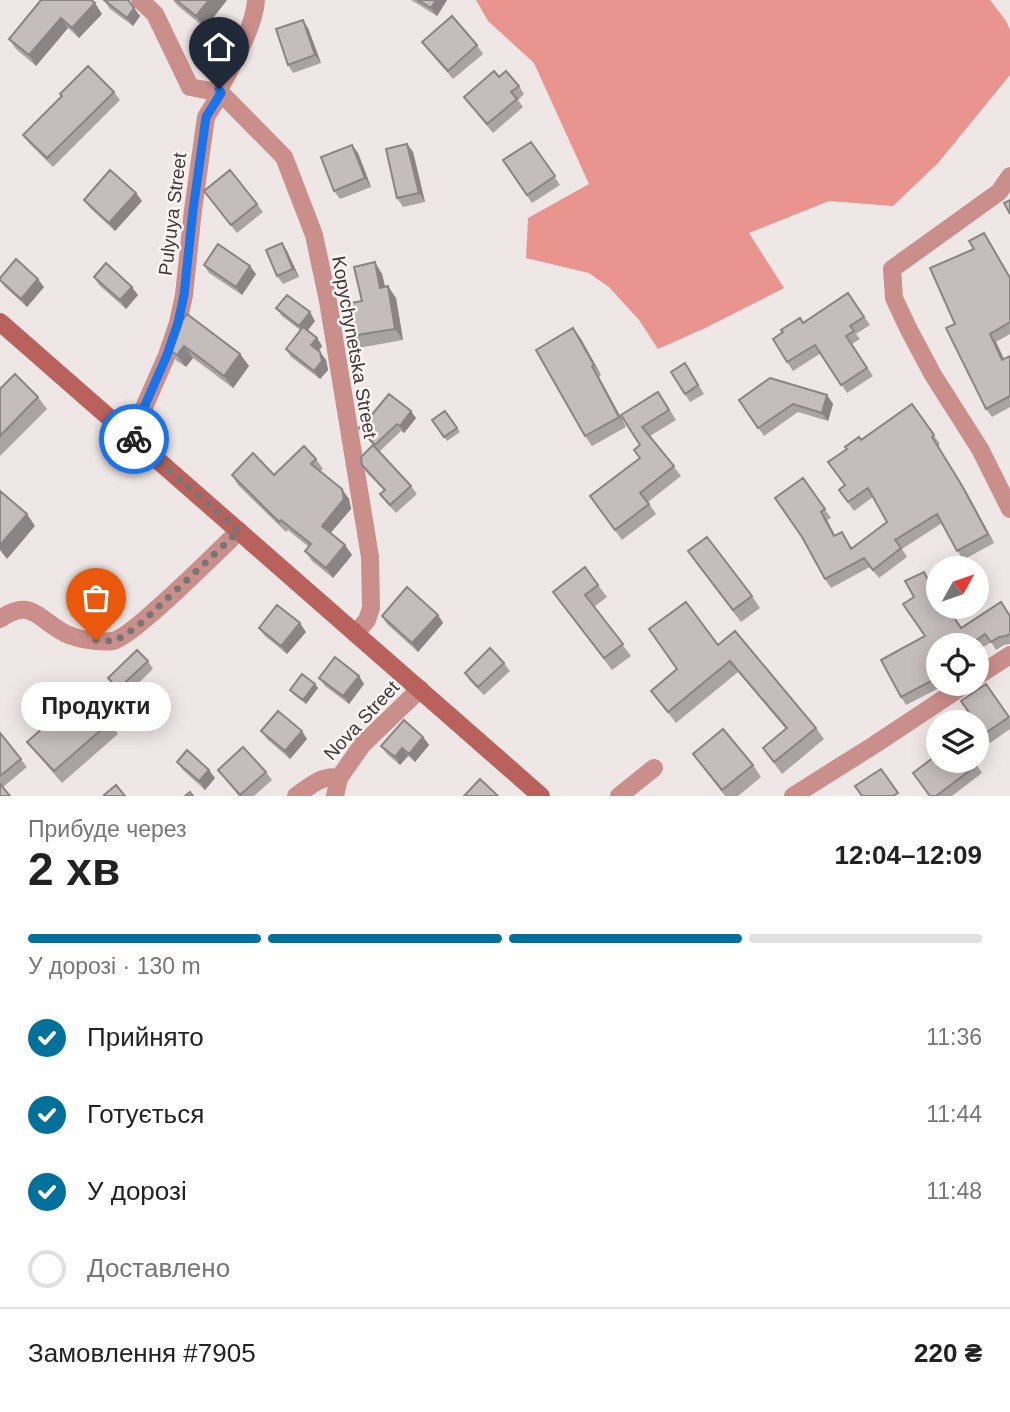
<!DOCTYPE html>
<html lang="uk">
<head>
<meta charset="utf-8">
<style>
  body { margin:0; font-family:Arial,sans-serif; background:#f6f6f6; color:#222; height:100vh; display:flex; flex-direction:column; font-size:26px; white-space:nowrap }
  * { box-sizing:border-box; margin:0 }
  p { font-size:23px; color:#767676 }
  .icon { flex:none; width:38px; height:38px; fill:none; stroke:currentColor; stroke-width:2; stroke-linecap:round; stroke-linejoin:round }
  .map { position:relative; height:796px; overflow:hidden }
  .drawer { display:flex; flex-direction:column; background:#fff; flex:1 }
  .drawer>* { flex:none }
  .needle { width:46px; rotate:50deg }
  .tools { position:absolute; left:926px; top:556px; display:grid; gap:14px }
  .tools a { display:grid; place-items:center; width:63px; height:63px; border-radius:50%; background:#fff; box-shadow:0 4px 18px #0003; font-size:35px }
  .pin { position:absolute; display:grid; place-items:center; width:60px; height:60px; color:#fff; margin:-72px -30px; border-radius:50% 50% 50% 0; rotate:-45deg; box-shadow:0 0 7px #0007 }
  .pin .icon { rotate:45deg }
  .courier { position:absolute; display:grid; place-items:center; width:70px; height:70px; margin:-35px; border:5px solid #1a73e8; border-radius:50%; background:#fff; color:#222; box-shadow:0 2px 9px #0007 }
  .bubble { position:absolute; height:49px; border-radius:24px; background:#fff; box-shadow:0 4px 18px #0003; font-size:23px; font-weight:700; line-height:49px; text-align:center }
  .summary em { font-style:normal; font-weight:700 }
  .summary div { display:flex; flex-direction:column-reverse }
  .summary { display:flex; align-items:center; justify-content:space-between; height:119px; padding:0 28px }
  h1 { font-size:46px; font-weight:700; line-height:52px }
  .bar { display:grid; grid-template-columns:repeat(4,1fr); gap:10px 7px; align-content:center; height:84px; padding:0 28px }
  .bar i { height:9px; border-radius:5px; background:#e0e0e0 }
  .bar .selected { background:#01719c }
  .bar p { grid-column:span 4 }
  .line { display:flex; align-items:center; gap:18px; padding:0 28px; border-top:2px solid #e0e0e0 }
  .line div { flex:1 }
  ol { padding:0 28px; list-style:none }
  li { display:flex; align-items:center; gap:21px; height:77px }
  li p { margin-inline-start:auto }
  li .icon { padding:7px; border-radius:50%; background:#01719c; color:#fff; stroke-width:4 }
  li:last-child { color:#767676 }
  li i { width:38px; height:38px; border:4px solid #e0e0e0; border-radius:50% }
  .map>svg:first-child { display:block }
  .forest { fill:#ea948f }
  .lines { fill:none; stroke-linecap:round; stroke-linejoin:round }
  .minor { stroke:#cb8f8b; stroke-width:18 }
  .secondary { stroke:#b8615d; stroke-width:18 }
  .wall { fill:#a9a3a2 }
  .shaded-wall { fill:#8a8484 }
  .building { fill:#c5bdbc; stroke:#8a8484; stroke-width:2 }
  .done { stroke:#7a7575; stroke-width:7; stroke-dasharray:0 12.6 }
  .route { stroke:#1a73e8; stroke-width:9 }
  .labels { text-anchor:middle; stroke-width:5; stroke-linejoin:round; paint-order:stroke }
  .street-label { font-size:19px; fill:#3b3838; stroke:#fdf4f3 }
</style>
</head>
<body>
<div class="map">
<svg width="1010" height="796" viewBox="0 0 1010 796">
  <rect width="100%" height="100%" fill="#efe7e6"/>
  <path class="forest" d="M476,0H990L1006,21L1010,30V75L938,163L893,206L829,201L749,233L784,288L705,328L658,349L639,320L609,287L589,273L526,258L528,218L589,184L534,63L488,21Z"/>
  <g class="lines">
    <path class="minor" d="M140,0L155,14L190,87L221,93L284,157L314,235L328,301L370,557L371,608L367,620L356,633
      M1010,176L999,192L892,269L894,298L908,328L933,375L980,449L1010,509
      M131,437L167,355L178,323L184,295L193,210L206,117L221,93L220,88C232,66 255,25 256,0
      M0,619C29,598 37,617 61,631C73,639 99,643 113,641C133,637 219,550 239,531
      M976,677L1010,655
      M296,796C309,787 322,774 339,778L362,745L420,689
      M335,796L339,778
      M619,796L654,768
      M793,796L874,745L966,684"/>
    <path class="secondary" d="M0,322L541,796"/>
  </g>
  <path class="wall" d="M39,0H91L102,14L79,38L68,28L36,66L16,49L9,39L41,2Z
    M104,0H130V2L140,16L133,26L110,9Z
    M173,0H227L205,28L178,6Z
    M411,0H447L437,16Z
    M308,28L321,63L293,73L288,65Z
    M422,42L477,45L483,54L453,79L428,50Z
    M499,77L519,86L524,94L518,100L523,107L493,133L464,97Z
    M114,92L120,100L53,167L29,143L23,135Z
    M531,142L560,185L532,203L503,160Z
    M407,144L413,152L425,202L403,207L397,198Z
    M352,145L358,153L371,187L340,199L334,191Z
    M204,191L257,204L263,212L237,233Z
    M84,200L142,201L115,231L90,208Z
    M984,233L1010,277V334L996,342L1004,359L1010,356V407L992,417L986,409L955,324L974,249Z
    M282,243L287,251L299,277L283,284L277,276Z
    M204,265L256,274L242,295L209,273Z
    M382,274L385,287L396,298L403,340L358,348L350,336L362,301Z
    M94,277L138,295L126,309L99,285Z
    M0,281L44,287L27,307L5,287Z
    M848,293L870,325L856,334L860,339L852,344L873,376L847,393L821,353L793,371L787,362L783,332L803,323Z
    M276,308L315,321L307,331L317,338L322,346L319,351L326,360L328,370L320,379L291,357L286,349L300,330L282,316Z
    M573,328L581,339L601,375L599,377L626,427L592,446L585,436Z
    M175,331L240,354L249,366L233,388L193,358L186,367L177,361L168,349Z
    M691,372L704,394L690,402L685,394Z
    M0,388L38,397L47,409L0,456Z
    M827,395L833,404L828,421L798,412L764,436L739,400Z
    M665,402L676,420L650,436L681,476L648,502L656,514L622,540L590,496L640,459L634,450L640,445L621,415Z
    M912,404L940,444L938,446L967,493L994,543L963,560L942,523L902,549L907,557L879,578L870,567L831,588L825,579L803,478L831,518L827,520L835,536L842,532L852,548L887,522L873,497L854,511L839,490L845,485L861,440Z
    M445,411L460,432L447,441L432,420Z
    M416,418L404,433L401,431L379,452L411,486L417,494L396,513L386,502L380,494L384,490L368,474L362,465L373,445L359,428Z
    M316,459L323,469L320,471L349,499L351,509L330,533L345,545L352,555L333,578L312,561L305,551L309,547L288,530L286,532L238,485L232,475H274Z
    M696,563L752,596L760,608L741,622Z
    M924,572L932,585L938,607H951L949,609L961,628L1010,616V644L1004,645L996,650L991,642L976,652V646H938V677L934,680L939,688L906,705L901,697L925,636L914,597Z
    M598,585L607,597L594,607L631,656L612,670L553,592Z
    M438,615L443,623L418,652L387,624L382,616Z
    M259,628L306,632L287,654L265,636Z
    M718,645L816,728L824,739L782,774L763,748L786,729L738,672L676,723L651,691Z
    M148,661L153,669L124,697L113,686L108,678Z
    M504,663L510,671L484,695L470,681L465,673Z
    M359,676L364,684L349,704L325,686L319,678Z
    M315,684L318,688L306,704L293,694L290,690Z
    M986,684L1010,719V729L990,743L961,701Z
    M110,722L118,734L62,783L36,753L27,742Z
    M261,731L307,739L290,759L267,739Z
    M0,733L27,767L3,787L0,796Z
    M423,737L429,745L415,762L408,756L400,765L387,754L381,746Z
    M693,754L753,765L761,777L738,796H725Z
    M974,761L982,773L952,796H930Z
    M177,762L215,778L205,790L183,770Z
    M218,770L266,772L272,780L254,796H239Z"/>
  <path class="shaded-wall" d="M209,0H227L205,28L196,16Z
    M436,0H447L437,16L431,8Z
    M95,3L102,14L79,38L72,28Z
    M134,8L140,16L133,26L127,18Z
    M61,18L68,28L36,66L29,55Z
    M303,20L308,28L321,63L315,55Z
    M407,144L413,152L425,202L419,193Z
    M352,145L358,153L371,187L365,178Z
    M136,193L142,201L115,231L109,223Z
    M282,243L287,251L299,277L293,269Z
    M375,262L382,274L388,299L380,288Z
    M250,266L256,274L242,295L236,287Z
    M38,279L44,287L27,307L21,299Z
    M388,286L396,298L403,340L395,329Z
    M132,287L138,295L126,309L120,300Z
    M310,312L315,321L305,334L299,326Z
    M573,328L581,339L601,375L594,365Z
    M990,334L996,342L1008,368L1002,360Z
    M317,338L322,346L317,353L311,345Z
    M184,346L193,358L186,367L177,355Z
    M320,352L326,360L328,370L320,379L314,371Z
    M240,354L249,366L233,388L224,376Z
    M592,366L599,377L626,427L619,417Z
    M827,395L833,404L828,421L822,413Z
    M411,411L416,418L404,433L400,426Z
    M938,446L967,493L994,543L988,534Z
    M342,489L349,499L351,509L328,536L322,526Z
    M821,512L827,520L840,545L834,536Z
    M27,514L35,526L7,559L0,550V545Z
    M345,545L352,555L333,578L326,568Z
    M438,615L443,623L418,652L412,643Z
    M300,623L306,632L287,654L281,646Z
    M359,676L364,684L349,704L343,696Z
    M315,684L318,688L306,704L303,700Z
    M302,731L307,739L290,759L285,751Z
    M423,737L429,745L415,762L409,754Z
    M402,748L408,756L400,765L395,757Z
    M209,770L215,778L205,790L199,781Z"/>
  <path class="building" d="M41,0H91L95,3L72,28L61,18L29,55L9,39Z
    M104,0H128L134,8L127,18Z
    M176,0H209L196,16Z
    M418,0H436L431,8Z
    M452,16L477,45L448,71L422,42Z
    M303,20L315,55L288,65L276,29Z
    M88,66L114,92L47,158L23,135L62,96L60,94Z
    M494,71L499,77L506,71L519,86L511,92L517,99L487,124L464,97Z
    M531,142L555,176L527,195L503,160Z
    M407,144L419,193L397,198L386,149Z
    M352,145L365,178L334,191L321,157Z
    M110,170L136,193L109,223L84,200Z
    M230,170L257,204L231,225L204,191Z
    M1010,200V214L1004,203Z
    M984,233L1010,278V322L990,334L1002,360L1010,356V396L986,409L946,328L955,324L930,268L974,249L969,241Z
    M282,243L293,269L277,276L266,250Z
    M218,244L250,266L236,287L204,265Z
    M16,259L38,279L21,299L0,280V278Z
    M375,262L380,288L388,286L395,329L350,336L345,304L362,301L354,267Z
    M106,263L132,287L120,300L94,277Z
    M848,293L864,317L850,326L854,331L846,336L867,368L841,385L815,345L787,362L773,339L783,332L781,330L800,318L803,323Z
    M287,295L310,312L299,326L276,308Z
    M187,314L240,354L224,376L184,346L177,355L168,349L175,331Z
    M303,327L317,338L311,345L320,352L322,361L314,371L286,349Z
    M573,328L594,365L592,366L619,417L585,436L536,350Z
    M685,363L698,385L685,394L671,372Z
    M15,374L38,397L0,436V388H1Z
    M770,378L827,395L822,413L793,404L758,428L739,400Z
    M658,392L669,410L642,427L674,466L640,493L649,504L615,530L590,496L640,458L634,450L640,445L621,415Z
    M389,394L411,411L400,426L397,424L375,445L359,428L370,417Z
    M912,404L934,435L932,437L961,484L988,534L957,551L937,514L895,540L901,548L873,570L864,558L825,579L802,537L775,498L803,478L825,509L821,512L834,536L842,532L851,549L887,522L868,488L848,502L839,490L845,485L828,462L847,449L845,447L859,437L861,440Z
    M445,411L457,428L444,437L432,420Z
    M373,445L411,486L390,505L380,494L385,490L362,465L361,457Z
    M304,446L316,459L311,464L342,489L344,499L322,526L345,545L326,568L305,551L311,544L281,520L279,522L232,475L253,453L274,475Z
    M0,491L27,514L0,545Z
    M707,537L752,596L733,610L688,551Z
    M585,567L598,585L585,595L623,644L604,658L553,592Z
    M924,572L931,586L936,583L938,586V607H947L961,628L1001,602L1010,616V634L1006,636L999,637L991,642L985,634L968,646H938V666L929,672L933,680L901,697L881,660L925,636L903,604L914,597L905,581Z
    M407,587L438,615L412,643L382,616Z
    M686,602L718,645L735,631L816,728L774,762L763,748L787,728L730,661L668,712L651,691L677,669L649,629Z
    M277,605L300,623L281,646L259,628Z
    M490,648L504,663L478,687L465,673Z
    M137,650L148,661L118,689L108,678Z
    M335,657L359,676L343,696L319,678Z
    M302,674L315,684L303,700L290,690Z
    M986,684L1009,717L984,734L961,701Z
    M83,692L110,722L54,771L27,742Z
    M278,711L302,731L285,751L261,731Z
    M404,720L423,737L409,754L402,748L395,757L381,746Z
    M723,729L753,765L722,790L693,754Z
    M0,733L21,759L0,776Z
    M243,747L266,772L240,795L218,770Z
    M187,750L209,770L199,781L177,762Z
    M938,754V761H974L977,765L936,796H930L913,773Z
    M881,769L898,793L893,796H862L855,786Z
    M480,779L498,796H464Z
    M0,784L10,796H0Z
    M116,785L125,796H105L104,795Z
    M190,792L193,796H185Z"/>
  <g class="lines">
    <path class="done" d="M96,640L115,641L138,626L239,531L134,439"/>
    <path class="route" d="M134,439L131,437L167,355L178,323L184,295L193,210L206,117L221,93L219,89"/>
  </g>
  <g class="labels">
    <g class="street-label">
      <text transform="translate(172 214) rotate(-83)" y="7">Pulyuya Street</text>
      <text transform="translate(355 347) rotate(80)" y="7">Kopychynetska Street</text>
      <text transform="translate(361 720) rotate(-47)" y="7">Nova Street</text>
    </g>
  </g>
</svg>
<div class="tools">
<a><svg class="needle" viewBox="-14 -14 28 28"><path d="M0-13l5 13h-10z" fill="#e53935"/><path d="M0 13l5-13h-10z" fill="#767676"/></svg></a>
<a><svg class="icon" aria-label="locate" viewBox="0 0 24 24"><circle cx="12" cy="12" r="6"/><path d="M12 2v4M12 18v4M2 12h4M18 12h4"/></svg></a>
<a><svg class="icon" aria-label="layers" viewBox="0 0 24 24"><path d="M12 4l9 5-9 5-9-5zM3 14l9 5 9-5"/></svg></a>
</div>
<div class="pin" style="left:96px;top:640px;background:#ea580c"><svg class="icon" aria-label="bag" viewBox="0 0 24 24"><path d="M5 8h14l-1 12H6zM9 8a3 3 0 0 1 6 0"/></svg></div>
<div class="pin" style="left:219px;top:89px;background:#1f2937"><svg class="icon" aria-label="home" viewBox="0 0 24 24"><path d="M3 11l9-7 9 7M6 9v11h12V9"/></svg></div>
<div class="courier" style="left:134px;top:439px"><svg class="icon" aria-label="bike" viewBox="0 0 24 24"><circle cx="6" cy="16" r="4"/><circle cx="18" cy="16" r="4"/><path d="M6 16l4-8h5l3 8M10 8l3 8H6M13 5h3"/></svg></div>
<div class="bubble" style="left:21px;top:682px;width:150px">Продукти</div>
</div>
<section class="drawer">
<div class="summary"><div><h1>2 хв</h1><p>Прибуде через</p></div><em>12:04–12:09</em></div>
<div class="bar"><i class="selected"></i><i class="selected"></i><i class="selected"></i><i></i><p>У дорозі · 130 m</p></div>
<ol>
<li><svg class="icon" aria-label="check" viewBox="0 0 24 24"><path d="M5 12l5 5 9-10"/></svg>Прийнято<p>11:36</p></li>
<li><svg class="icon" aria-label="check" viewBox="0 0 24 24"><path d="M5 12l5 5 9-10"/></svg>Готується<p>11:44</p></li>
<li><svg class="icon" aria-label="check" viewBox="0 0 24 24"><path d="M5 12l5 5 9-10"/></svg>У дорозі<p>11:48</p></li>
<li><i></i>Доставлено</li>
</ol>
<div class="line" style="height:91px"><div>Замовлення #7905</div><b>220 ₴</b></div>
</section>
</body>
</html>
